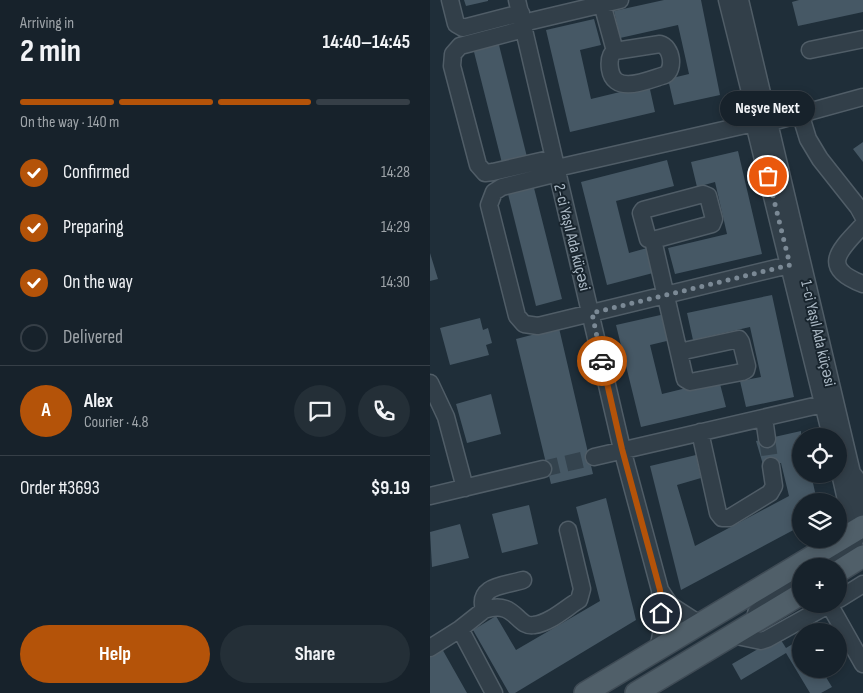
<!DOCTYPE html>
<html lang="en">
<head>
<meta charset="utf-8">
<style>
  body { margin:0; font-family:"Sofia Sans Condensed",sans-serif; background:#242f37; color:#f1f3f6; height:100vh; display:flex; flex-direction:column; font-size:19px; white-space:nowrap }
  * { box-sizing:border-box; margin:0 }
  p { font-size:16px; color:#9ea4a9 }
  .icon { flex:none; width:28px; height:28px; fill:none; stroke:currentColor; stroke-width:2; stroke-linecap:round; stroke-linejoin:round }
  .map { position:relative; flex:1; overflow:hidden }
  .drawer { display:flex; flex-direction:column; background:#17222b; width:430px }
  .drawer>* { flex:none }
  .controls { position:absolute; left:362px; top:428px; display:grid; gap:10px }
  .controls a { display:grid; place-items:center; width:55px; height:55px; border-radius:50%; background:#17222b; box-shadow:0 2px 8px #0003,0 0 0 1px #363f47; font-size:25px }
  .pin { position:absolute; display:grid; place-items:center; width:42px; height:42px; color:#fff; margin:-21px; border:2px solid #fff; border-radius:50%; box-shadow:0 1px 5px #0007 }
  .courier { position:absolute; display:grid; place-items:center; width:50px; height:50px; margin:-25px; border:4px solid #b45309; border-radius:50%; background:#fff; color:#222; box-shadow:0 1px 6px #0007 }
  .bubble { position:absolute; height:35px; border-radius:18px; background:#17222b; box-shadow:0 2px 8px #0003,0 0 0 1px #363f47; font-size:16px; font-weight:700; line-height:35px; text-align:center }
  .summary em { font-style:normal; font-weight:700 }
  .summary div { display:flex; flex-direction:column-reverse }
  .summary { display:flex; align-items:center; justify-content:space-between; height:85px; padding:0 20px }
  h1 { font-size:32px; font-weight:700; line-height:38px }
  .bar { display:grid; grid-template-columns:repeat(4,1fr); gap:8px 5px; align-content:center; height:60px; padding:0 20px }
  .bar i { height:6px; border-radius:4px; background:#363f47 }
  .bar .active { background:#b45309 }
  .bar p { grid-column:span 4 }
  .line { display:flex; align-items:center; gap:12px; padding:0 20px; border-top:1px solid #363f47 }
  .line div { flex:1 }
  .round { display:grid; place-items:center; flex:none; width:52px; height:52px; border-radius:26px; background:#242f37 }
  ol { padding:0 20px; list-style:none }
  li { display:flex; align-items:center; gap:15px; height:55px }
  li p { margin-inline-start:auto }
  li .icon { padding:5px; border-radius:50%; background:#b45309; color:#fff; stroke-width:4 }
  li:last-child { color:#9ea4a9 }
  li i { width:28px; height:28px; border:2px solid #363f47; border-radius:50% }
  .cta { display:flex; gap:10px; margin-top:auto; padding:10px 20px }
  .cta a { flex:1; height:58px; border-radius:30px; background:#b45309; color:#fff; font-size:20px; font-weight:700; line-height:58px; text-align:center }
  .cta a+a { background:#242f37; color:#f1f3f6 }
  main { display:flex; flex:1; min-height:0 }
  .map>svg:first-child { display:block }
  .building { fill:#465865 }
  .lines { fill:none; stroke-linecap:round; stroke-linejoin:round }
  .minor-tunnel { stroke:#34434e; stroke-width:16; stroke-dasharray:16 8; stroke-linecap:butt }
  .minor-casing { stroke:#505d67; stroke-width:19 }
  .major-casing { stroke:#3f4b55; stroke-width:24 }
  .minor { stroke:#323f49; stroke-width:16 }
  .major { stroke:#505f69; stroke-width:21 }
  .done { stroke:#7b8995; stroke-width:5; stroke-dasharray:0 9 }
  .route { stroke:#b45309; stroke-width:6 }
  .labels { text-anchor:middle; stroke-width:4; stroke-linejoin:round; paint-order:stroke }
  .street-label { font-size:16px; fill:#acbac6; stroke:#18242d }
</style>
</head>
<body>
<main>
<section class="drawer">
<div class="summary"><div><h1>2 min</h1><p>Arriving in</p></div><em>14:40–14:45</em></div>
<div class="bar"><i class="active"></i><i class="active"></i><i class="active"></i><i></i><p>On the way · 140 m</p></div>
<ol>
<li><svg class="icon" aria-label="check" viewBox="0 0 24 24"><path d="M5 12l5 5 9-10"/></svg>Confirmed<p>14:28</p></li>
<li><svg class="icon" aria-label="check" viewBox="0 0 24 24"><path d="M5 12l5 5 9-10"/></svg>Preparing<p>14:29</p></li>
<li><svg class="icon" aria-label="check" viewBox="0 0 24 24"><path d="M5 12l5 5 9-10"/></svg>On the way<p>14:30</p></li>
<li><i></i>Delivered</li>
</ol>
<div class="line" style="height:90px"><b class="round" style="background:#b45309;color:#fff">A</b><div><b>Alex</b><p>Courier · 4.8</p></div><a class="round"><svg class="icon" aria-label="chat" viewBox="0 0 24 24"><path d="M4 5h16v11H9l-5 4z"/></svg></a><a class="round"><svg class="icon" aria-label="phone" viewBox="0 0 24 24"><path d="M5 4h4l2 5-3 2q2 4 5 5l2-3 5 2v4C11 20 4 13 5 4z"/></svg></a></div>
<div class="line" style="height:65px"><div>Order #3693</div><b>$9.19</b></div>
<div class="cta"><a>Help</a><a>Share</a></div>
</section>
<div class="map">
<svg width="433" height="693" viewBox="0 0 433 693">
  <rect width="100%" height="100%" fill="#1f2e39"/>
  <path class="building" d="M34,0H58V1L36,6Z
    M234,0H271L290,95L244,105L238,79L259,74L248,25L190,38L184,11Z
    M369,0H433V12L368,26L362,2Z
    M164,19L171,45L150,50L161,99L219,85L225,112L140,132L116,30Z
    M68,41L97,157L72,163L43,48Z
    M433,142V162L423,149Z
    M308,151L332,254L245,274L238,248L297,234L285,182L267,187L261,162Z
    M237,160L244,186L186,201L199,253L217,248L223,273L177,285L151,182Z
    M103,184L132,299L106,306L77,190Z
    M0,253L8,279L0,281Z
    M342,295L364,397L316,407L310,381L331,377L320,327L263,340L257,313Z
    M235,314L241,340L220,345L232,394L289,380L296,407L211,427L186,325Z
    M50,318L53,330L58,328L62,343L56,345L59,355L20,365L10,328Z
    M129,328L163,474L121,484L86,339Z
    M61,394L71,434L37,443L26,404Z
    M371,431V474H381L387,501H371V526L251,590L220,466L266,455L271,478L247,485L265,546L359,496L351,463L334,468L326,441Z
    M176,498L206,620L85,693H79L43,630L66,616L86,650L170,601L146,507Z
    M99,505L108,544L72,553L62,514Z
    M30,524L39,558L2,567L0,532Z
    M349,637L356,648L371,639V669H391L402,687L391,693H380L356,653L311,680L302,664Z
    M11,647L37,693H0V654Z"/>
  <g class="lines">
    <path class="minor-tunnel" d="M337,439L341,466
      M113,469L164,457"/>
    <g class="minor-casing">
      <path id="minor" d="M20,0L26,24L33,28L91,13
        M87,0L192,449L230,590L232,629L228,650
        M171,0L185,51
        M297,0L319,88L324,123L401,436
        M310,0L422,473L433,487
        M93,23L190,0
        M94,29L30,46L23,54L22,66L48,165L55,173L63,172L124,158
        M230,44C242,47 245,69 235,75C218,80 184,96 180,69C179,62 179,55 185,51Z
        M380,50L433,39
        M370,113L378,139L390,159L428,207L433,216
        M338,123L433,97
        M127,168L324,123
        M128,173L72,187L64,192L59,205L87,316L94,324L108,326L359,265
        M433,225C411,249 388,267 433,284
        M223,240L282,224L284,219L278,196L273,194L213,210L211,213L218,239L223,240L255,379L260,382L312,372L316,370L317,366L311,342L309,339L249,352
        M0,383L16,417L35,488
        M334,418L337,439
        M270,432L288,513L292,518H299L340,493L344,486L341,466
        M164,457L393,404
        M409,469L419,513L417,523L410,540
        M0,496L113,469
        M394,566C403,561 413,556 421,549C433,530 427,498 423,476
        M230,590L240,605L271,625
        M409,599L433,584
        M399,604L433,664
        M54,610C86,599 86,628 104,625C120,623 136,608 149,600L152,589L138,530
        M326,613L344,597L371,580
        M30,629L54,610C47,585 74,586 93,580
        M302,635L331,641L337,639L400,604
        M0,648L30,629L64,693"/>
    </g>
    <g class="major-casing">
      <path id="major" d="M409,571L433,556
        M155,693L433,526
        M206,693L371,594"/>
    </g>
    <use href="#minor" class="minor"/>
    <use href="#major" class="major"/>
  </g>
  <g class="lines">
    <path class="done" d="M172,361L162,313L360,265L338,176"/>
    <path class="route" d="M172,361L192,449L230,590L231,613"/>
  </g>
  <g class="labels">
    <g class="street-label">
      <text transform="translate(143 237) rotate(76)" y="6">2-ci Yaşıl Ada küçəsi</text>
      <text transform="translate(389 333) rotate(77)" y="6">1-ci Yaşıl Ada küçəsi</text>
    </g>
  </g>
</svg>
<div class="controls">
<a><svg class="icon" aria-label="locate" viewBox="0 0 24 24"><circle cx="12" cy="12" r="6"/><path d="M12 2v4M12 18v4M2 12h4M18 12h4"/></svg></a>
<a><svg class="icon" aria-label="layers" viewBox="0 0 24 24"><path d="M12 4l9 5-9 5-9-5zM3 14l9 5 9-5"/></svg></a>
<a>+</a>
<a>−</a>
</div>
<div class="pin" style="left:338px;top:176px;background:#ea580c"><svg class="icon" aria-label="bag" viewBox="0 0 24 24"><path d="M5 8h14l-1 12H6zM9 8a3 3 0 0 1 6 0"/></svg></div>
<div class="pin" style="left:231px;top:613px;background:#1f2937"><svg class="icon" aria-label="home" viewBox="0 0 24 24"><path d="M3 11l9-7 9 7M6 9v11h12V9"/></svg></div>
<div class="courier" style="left:172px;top:361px"><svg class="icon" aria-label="car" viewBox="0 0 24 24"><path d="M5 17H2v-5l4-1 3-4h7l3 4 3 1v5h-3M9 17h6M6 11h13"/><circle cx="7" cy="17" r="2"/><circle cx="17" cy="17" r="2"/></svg></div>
<div class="bubble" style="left:290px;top:91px;width:95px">Neşve Next</div>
</div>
</main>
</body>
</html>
